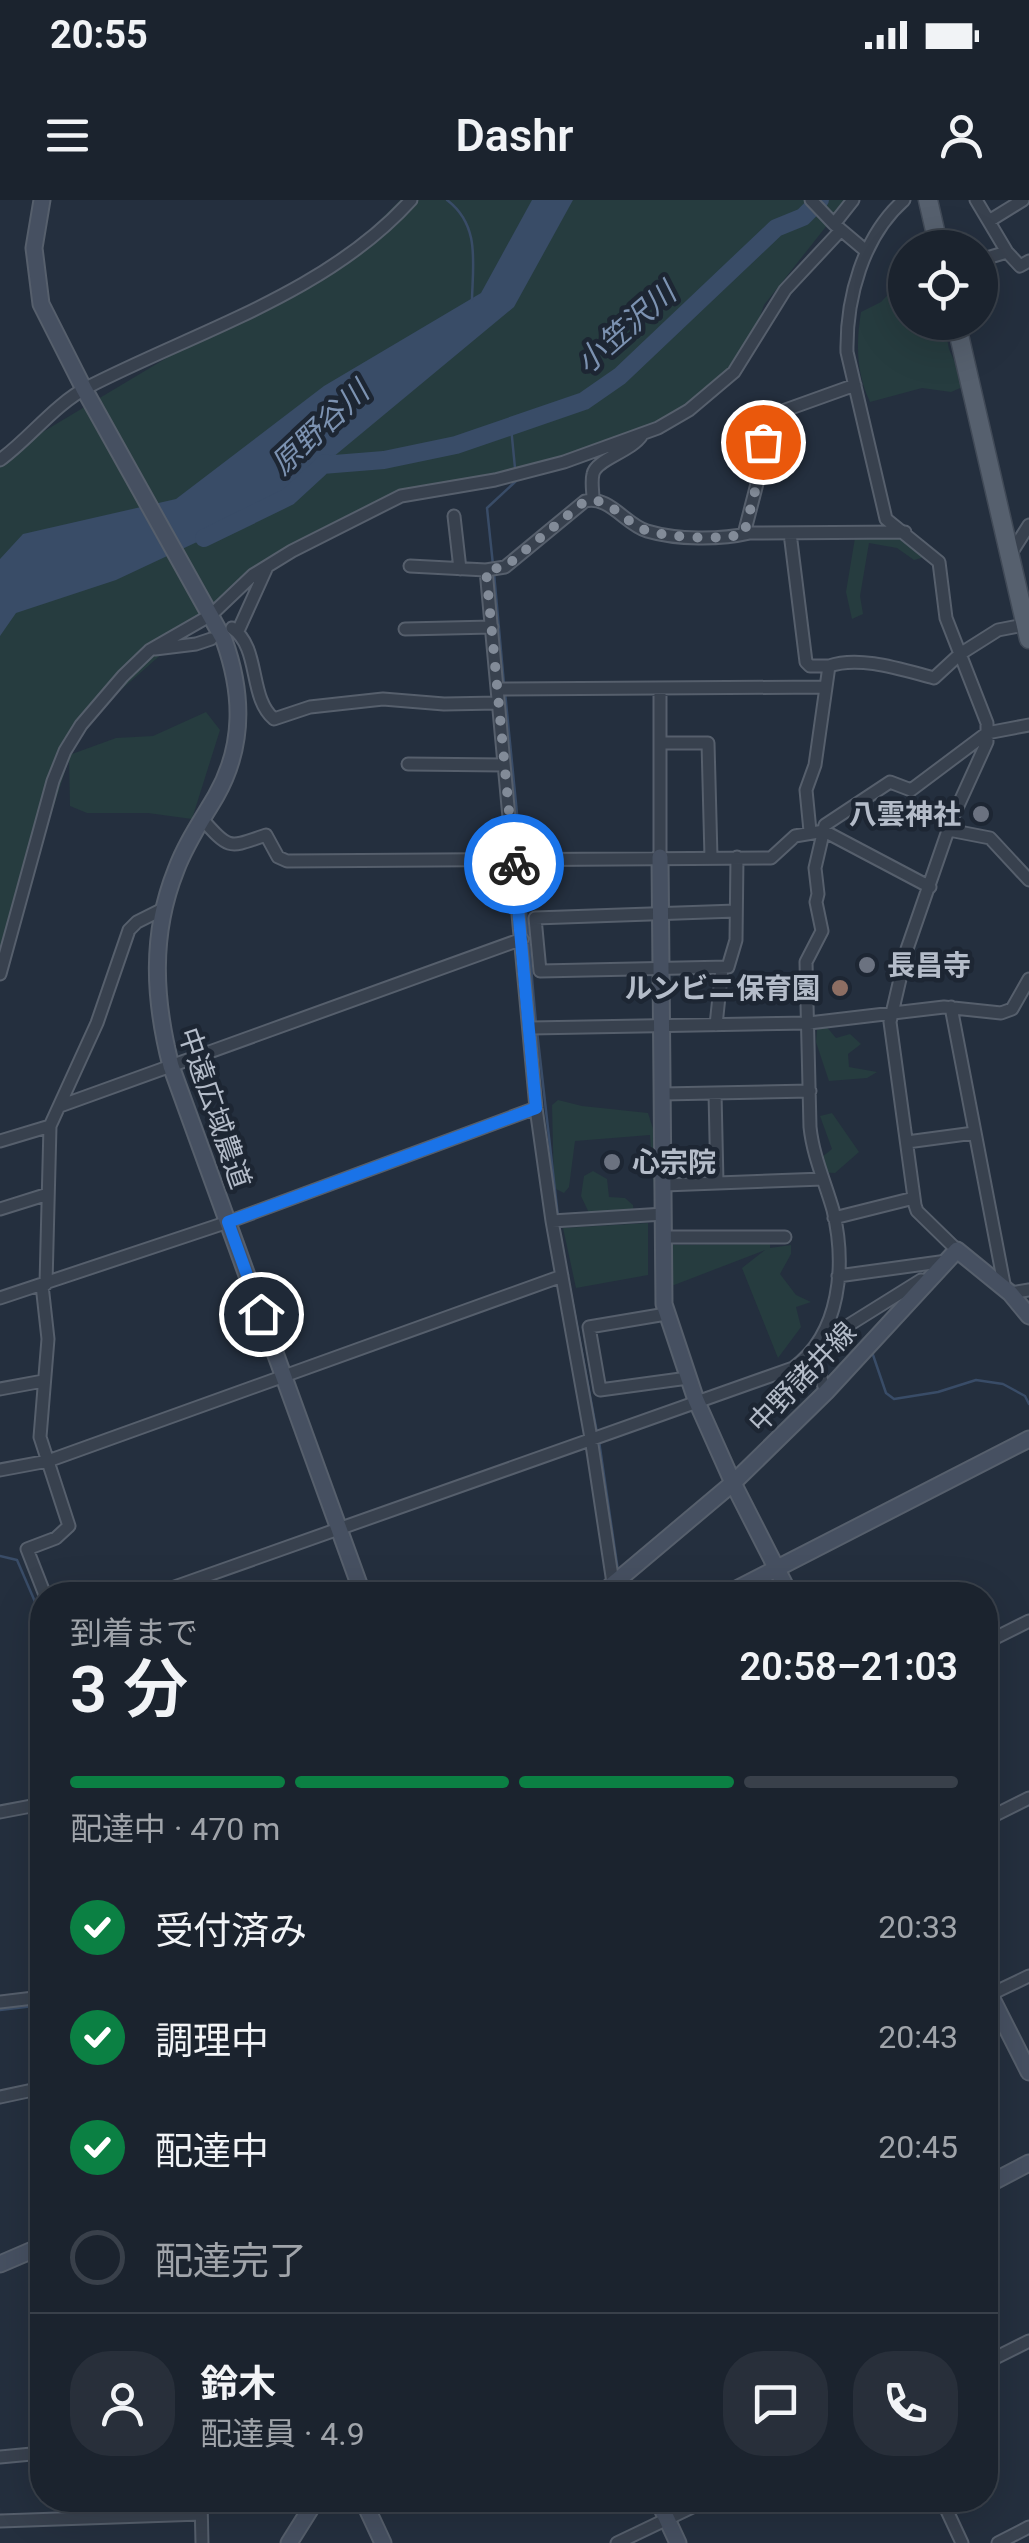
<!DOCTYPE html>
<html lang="ja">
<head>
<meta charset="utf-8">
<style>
  body { margin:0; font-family:Roboto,"Noto Sans JP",sans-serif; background:#282f3a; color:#f1f3f6; height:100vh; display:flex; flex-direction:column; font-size:38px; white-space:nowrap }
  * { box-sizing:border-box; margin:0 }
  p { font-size:32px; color:#a0a4aa }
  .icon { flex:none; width:55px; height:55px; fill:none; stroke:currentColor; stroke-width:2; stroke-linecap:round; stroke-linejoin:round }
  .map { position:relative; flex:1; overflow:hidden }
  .details { position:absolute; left:30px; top:1382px; width:968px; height:930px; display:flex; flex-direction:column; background:#1b232e; border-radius:40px; box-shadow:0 10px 40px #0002,0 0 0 2px #39404a }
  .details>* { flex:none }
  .controls { position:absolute; left:888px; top:30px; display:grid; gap:20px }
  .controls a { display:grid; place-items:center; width:110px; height:110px; border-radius:50%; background:#1b232e; box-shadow:0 10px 40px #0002,0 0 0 2px #39404a; font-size:50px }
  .pin { position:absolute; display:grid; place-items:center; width:85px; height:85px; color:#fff; margin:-42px; border:5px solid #fff; border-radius:50%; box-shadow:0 2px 10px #0007 }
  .courier { position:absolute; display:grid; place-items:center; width:100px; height:100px; margin:-50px; border:8px solid #1a73e8; border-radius:50%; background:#fff; color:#222; box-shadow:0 2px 12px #0007 }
  .summary em { font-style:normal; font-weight:600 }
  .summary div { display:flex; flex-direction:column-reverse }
  .summary { display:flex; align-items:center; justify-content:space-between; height:170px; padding:0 40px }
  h1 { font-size:65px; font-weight:600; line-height:75px }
  .bar { display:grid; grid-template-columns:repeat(4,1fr); gap:15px 10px; align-content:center; height:120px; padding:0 40px }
  .bar i { height:12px; border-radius:8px; background:#39404a }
  .bar .active { background:#0b8043 }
  .bar p { grid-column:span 4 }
  .line { display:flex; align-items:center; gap:25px; padding:0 40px; border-top:2px solid #39404a }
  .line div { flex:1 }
  .round { display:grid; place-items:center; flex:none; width:105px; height:105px; border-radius:40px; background:#282f3a }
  ol { padding:0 40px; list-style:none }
  li { display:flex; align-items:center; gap:30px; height:110px }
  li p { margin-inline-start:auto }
  li .icon { padding:10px; border-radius:50%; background:#0b8043; color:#fff; stroke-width:4 }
  li:last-child { color:#a0a4aa }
  li i { width:55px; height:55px; border:5px solid #39404a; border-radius:50% }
  .status { display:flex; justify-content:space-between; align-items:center; height:70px; padding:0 50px; background:#1b232e; direction:ltr }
  .status svg { height:28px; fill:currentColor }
  header { display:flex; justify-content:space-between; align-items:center; height:130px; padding:0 40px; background:#1b232e; font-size:45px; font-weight:600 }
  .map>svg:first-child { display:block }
  .green { fill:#263c3f }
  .water { fill:#394c67 }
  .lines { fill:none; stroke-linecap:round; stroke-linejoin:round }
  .stream { stroke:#394c67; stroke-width:2.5 }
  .river { stroke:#394c67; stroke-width:18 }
  .street-casing { stroke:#565f6c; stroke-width:15 }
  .secondary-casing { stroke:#565f6c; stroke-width:19 }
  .primary-casing { stroke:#414a57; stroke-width:21 }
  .street { stroke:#38414e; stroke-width:11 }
  .secondary { stroke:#465061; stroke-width:15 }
  .primary { stroke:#56606e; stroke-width:18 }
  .done { stroke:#828b98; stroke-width:10; stroke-dasharray:0 18 }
  .route { stroke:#1a73e8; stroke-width:12 }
  .worship-dot { fill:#6b7280; stroke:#1d2633; stroke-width:4 }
  .education-dot { fill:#8d6e63; stroke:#1d2633; stroke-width:4 }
  .labels { text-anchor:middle; stroke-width:9; stroke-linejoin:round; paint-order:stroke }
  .poi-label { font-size:28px; font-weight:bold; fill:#b4bcc9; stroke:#1d2633; text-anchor:end }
  .street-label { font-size:28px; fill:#b4bcc9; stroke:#1d2633 }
  .water-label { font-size:30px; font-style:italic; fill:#7c92b1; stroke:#1d2633 }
</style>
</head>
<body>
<div class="status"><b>20:55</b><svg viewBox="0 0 49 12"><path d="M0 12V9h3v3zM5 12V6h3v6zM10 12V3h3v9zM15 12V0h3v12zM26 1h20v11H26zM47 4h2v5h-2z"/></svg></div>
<header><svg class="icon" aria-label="menu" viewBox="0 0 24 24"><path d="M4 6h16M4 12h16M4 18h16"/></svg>Dashr<svg class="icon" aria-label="person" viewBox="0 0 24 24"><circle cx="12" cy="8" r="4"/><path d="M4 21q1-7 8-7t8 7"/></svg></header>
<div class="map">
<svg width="1029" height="2343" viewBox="0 0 1029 2343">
  <rect width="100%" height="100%" fill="#242f3e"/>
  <path class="green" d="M400,0H847L764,105L749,147L707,197L643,233L509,277L434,288L358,310L264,364L81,525L72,554L116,538L153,536L206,512L220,530L192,619L148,613H87L70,606L69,559L0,773V264L16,248L210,132L342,58Z
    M902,80H905V122L944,123L949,149L965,186L951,192L922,188L870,202C856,173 856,143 861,112L881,102Z
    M898,337L910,342L925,357L914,360L897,348L869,343L860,396L863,414L852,419L846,392L855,338Z
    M825,825L836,838L850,834L861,844L848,854L849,867L877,872L867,878L829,881L816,842L817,830Z
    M558,900L582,906L648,913L655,935L659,990H654L650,935L575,941L569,987L564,993L554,988L552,905Z
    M832,913L859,952L835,973L820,972L817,961L832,949L820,916Z
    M593,971L607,979L609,997L625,998L633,1005L634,1016L589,1013L581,996L584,976Z
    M648,1023V1075L576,1088L563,1028Z
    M770,1044V1048L791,1045V1054L780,1074L796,1095L811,1102L796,1107L801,1127L778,1158L742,1068L765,1050L669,1087V1045Z"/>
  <path class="water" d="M532,0H573L514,107L309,277L246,319L116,380L16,413L0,436V359L23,334L176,299L324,186L481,93Z"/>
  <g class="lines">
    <path class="stream" d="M447,0C480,25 473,62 472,99
      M511,227L515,268
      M493,365L487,308L516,281
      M494,373L504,484
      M505,492L521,654
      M522,667L536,823
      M537,831L558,1017
      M558,1025L597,1233
      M872,1152L886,1193L894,1199L938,1192L976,1180L1003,1184L1025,1196L1029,1204
      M599,1241L618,1371
      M0,1356L17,1360L42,1418
      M0,1810L42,1805
      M959,2324L968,2343"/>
    <path class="river" d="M322,265L384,260L456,245L584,201L620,176L776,28L803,17L820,0
      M204,338L288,297L325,263"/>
    <g class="street-casing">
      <path id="street" d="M811,0L834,24L866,51
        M904,0C863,36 846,98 847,152L886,319L939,362L946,418L987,523V542L952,619L907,749L890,822L915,1005L917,1011L957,1050
        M976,0L1007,52
        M989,21L1023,0
        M834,24L853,0
        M980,60L1007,52L1020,66L1029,61
        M0,260C30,238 55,204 88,187C197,131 327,93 411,0
        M593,299C593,291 591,282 593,274C596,259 631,252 642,235
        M454,316L460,369
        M790,333L806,462L810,466H829
        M744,334L761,268L763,218L855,185
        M1010,355L1029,325
        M410,366L486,370L505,367L585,301C609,295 626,325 647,331C677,340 720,340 750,333L905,332
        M486,370L536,908L552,1021L591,1238L613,1383
        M232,428C261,448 248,497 274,519L310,507L383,499L444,504L498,503
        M405,429L492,427
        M238,431L267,367
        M155,449L196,444L211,439
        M498,489L825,487
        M660,543H708L711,657
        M408,564L504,565
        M202,619C230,650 228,648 266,635L278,657L287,661L771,658L795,636L824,631L930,687
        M949,630L990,638L1029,680
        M810,631L806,590L815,565L829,466C860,455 903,470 934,478L960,454L998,430L1029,424
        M660,657V488
        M736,711L535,718L540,771L728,767L736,740L737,657
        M0,774L53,581L65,551L81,525L123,476L150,450L211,415L253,375L292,351L401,296L495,280L564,262L658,228L689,210L734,172L785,90L841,30
        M951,807L1005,1089
        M716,825L722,768
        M531,828L809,823L944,807L1001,813L1012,809L1029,779
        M715,893L717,983
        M662,894L810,891
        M60,906L522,739
        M0,941L50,926
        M907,942L974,933
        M664,985L823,979
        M0,1009L48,994
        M834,1018L914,998
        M552,1021L664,1014
        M663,1037H785
        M838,1076L947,1061
        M46,1084L50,926L97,823L129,730L137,722L163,709
        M42,1085L48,1139L40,1237L69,1326L56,1338L27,1349L45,1395
        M1010,1093L1029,1090
        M0,1098L228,1022L536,908
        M666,1114L589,1127L600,1190L688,1178
        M820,1143L921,1080L929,1081
        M812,1153L826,1192
        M0,1189L43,1181
        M0,1270L48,1261L562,1076
        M152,1395L793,1168C841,1134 846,1064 833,1010C825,982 813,956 810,927L806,762L822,731L816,702L818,694L815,668L825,625L890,582L911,590L987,533L1029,525
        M985,1443L1029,1421
        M0,1612L42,1604
        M985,1620L1029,1598
        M985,1797L1029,1776
        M0,1802L42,1797
        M0,1897L42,1888
        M985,2163L1029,2141
        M0,2257L42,2253
        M201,2300L202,2343
        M942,2300L962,2343
        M0,2321L201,2314
        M617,2343L707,2300
        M998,2343L1029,2327"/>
    </g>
    <g class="secondary-casing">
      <path id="secondary" d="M42,0L34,48L41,104L84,189L224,440C243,493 245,545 216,596C202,620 186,643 176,670C150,735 154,800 171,866L363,1395
        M660,657L664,1104L696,1200L733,1283L790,1395
        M600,1395L733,1283L826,1192L957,1050L1010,1093L1029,1116
        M725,1395L1029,1239
        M985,1785L1029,1872
        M985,1986L1029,1963
        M0,2064L42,2046
        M363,2300L383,2343
        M658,2300L678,2343
        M289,2343L316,2300"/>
    </g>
    <g class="primary-casing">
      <path id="primary" d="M928,0L939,48
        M956,122L1029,439"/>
    </g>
    <use href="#street" class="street"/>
    <use href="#secondary" class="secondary"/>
    <use href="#primary" class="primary"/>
  </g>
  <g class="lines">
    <path class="done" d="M514,664L486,370L505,367L585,301C609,295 626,325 648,331C672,338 720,340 744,334L761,268L763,242"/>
    <path class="route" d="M261,1114L228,1022L536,908L514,664"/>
  </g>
  <g class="worship-dot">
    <circle cx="981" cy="614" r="10"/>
    <circle cx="867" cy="765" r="10"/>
    <circle cx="612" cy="962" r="10"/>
  </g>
  <circle class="education-dot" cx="840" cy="788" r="10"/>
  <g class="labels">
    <g class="poi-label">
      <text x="961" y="624">八雲神社</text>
      <text x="887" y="775" text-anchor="start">長昌寺</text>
      <text x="820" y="798">ルンビニ保育園</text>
      <text x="632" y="972" text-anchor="start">心宗院</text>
    </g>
    <g class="street-label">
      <text transform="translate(215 908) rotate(71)" y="10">中遠広域農道</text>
      <text transform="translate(802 1177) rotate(-46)" y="10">中野諸井線</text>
    </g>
    <g class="water-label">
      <text transform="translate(626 128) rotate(-41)" y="10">小笠沢川</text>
      <text transform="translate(320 228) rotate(-43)" y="10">原野谷川</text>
    </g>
  </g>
</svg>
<div class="controls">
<a><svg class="icon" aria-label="locate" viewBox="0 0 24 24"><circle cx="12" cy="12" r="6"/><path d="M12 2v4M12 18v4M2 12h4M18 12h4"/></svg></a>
</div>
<div class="pin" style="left:763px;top:242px;background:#ea580c"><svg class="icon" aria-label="bag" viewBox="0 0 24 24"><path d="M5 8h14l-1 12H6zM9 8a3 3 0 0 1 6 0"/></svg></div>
<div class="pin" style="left:261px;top:1114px;background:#1f2937"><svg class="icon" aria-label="home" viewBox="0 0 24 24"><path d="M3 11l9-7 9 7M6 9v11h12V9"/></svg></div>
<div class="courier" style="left:514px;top:664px"><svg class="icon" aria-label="bike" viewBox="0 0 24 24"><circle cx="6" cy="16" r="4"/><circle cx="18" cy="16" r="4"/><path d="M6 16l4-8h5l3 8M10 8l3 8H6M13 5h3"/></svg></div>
<section class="details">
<div class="summary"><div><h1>3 分</h1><p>到着まで</p></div><em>20:58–21:03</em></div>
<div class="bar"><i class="active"></i><i class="active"></i><i class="active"></i><i></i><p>配達中 · 470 m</p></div>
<ol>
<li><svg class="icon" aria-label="check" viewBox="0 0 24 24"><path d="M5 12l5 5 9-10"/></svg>受付済み<p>20:33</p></li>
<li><svg class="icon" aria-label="check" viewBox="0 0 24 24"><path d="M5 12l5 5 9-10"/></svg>調理中<p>20:43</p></li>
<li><svg class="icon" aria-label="check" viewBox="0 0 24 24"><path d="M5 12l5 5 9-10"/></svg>配達中<p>20:45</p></li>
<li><i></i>配達完了</li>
</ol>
<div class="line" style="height:180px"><a class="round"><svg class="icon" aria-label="person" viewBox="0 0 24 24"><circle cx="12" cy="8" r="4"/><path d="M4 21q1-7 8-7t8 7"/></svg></a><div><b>鈴木</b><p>配達員 · 4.9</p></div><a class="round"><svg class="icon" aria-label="chat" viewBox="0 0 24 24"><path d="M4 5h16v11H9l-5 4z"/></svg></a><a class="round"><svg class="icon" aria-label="phone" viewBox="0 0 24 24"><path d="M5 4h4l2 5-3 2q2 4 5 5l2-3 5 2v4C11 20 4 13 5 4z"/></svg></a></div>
</section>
</div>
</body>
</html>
